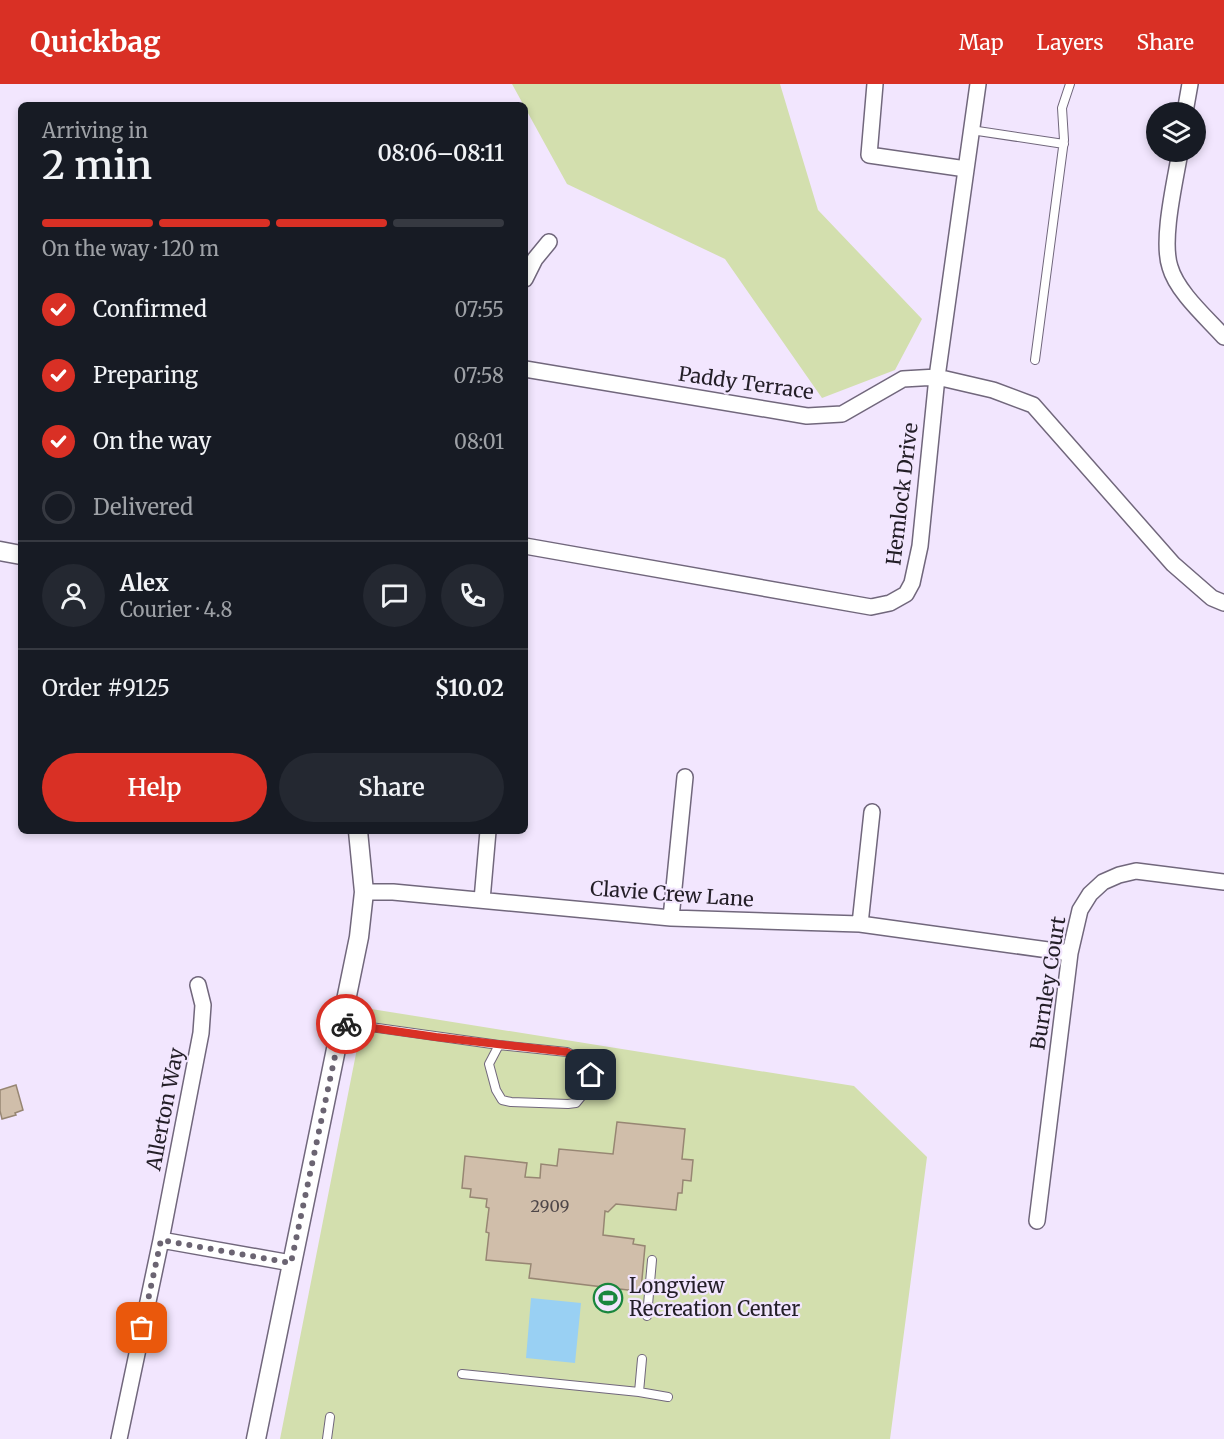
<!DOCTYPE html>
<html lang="en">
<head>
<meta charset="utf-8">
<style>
  body { margin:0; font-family:Merriweather,serif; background:#242831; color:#f1f3f6; height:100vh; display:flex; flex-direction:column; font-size:22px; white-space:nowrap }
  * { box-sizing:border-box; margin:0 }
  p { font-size:20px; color:#9ea1a6 }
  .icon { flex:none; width:33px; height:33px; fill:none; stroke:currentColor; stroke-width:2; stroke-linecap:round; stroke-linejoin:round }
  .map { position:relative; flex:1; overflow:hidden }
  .details { position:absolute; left:18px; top:18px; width:510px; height:732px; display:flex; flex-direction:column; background:#171b24; border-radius:9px; box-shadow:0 3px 9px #0003 }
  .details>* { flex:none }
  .fabs { position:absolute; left:1146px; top:18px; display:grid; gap:12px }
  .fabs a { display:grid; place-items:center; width:60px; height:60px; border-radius:50%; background:#171b24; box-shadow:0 3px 9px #0003; font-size:30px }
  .pin { position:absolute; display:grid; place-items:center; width:51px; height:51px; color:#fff; margin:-26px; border-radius:12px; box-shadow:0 3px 9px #0006 }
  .courier { position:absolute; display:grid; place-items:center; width:60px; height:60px; margin:-30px; border:4px solid #d93025; border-radius:50%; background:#fff; color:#222; box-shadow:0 2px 8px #0007 }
  .head em { font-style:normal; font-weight:600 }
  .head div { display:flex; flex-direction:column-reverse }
  .head { display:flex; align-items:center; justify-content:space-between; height:102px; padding:0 24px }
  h1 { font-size:39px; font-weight:600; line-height:45px }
  .bar { display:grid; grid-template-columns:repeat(4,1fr); gap:9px 6px; align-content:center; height:72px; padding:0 24px }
  .bar i { height:8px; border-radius:4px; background:#363941 }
  .bar .on { background:#d93025 }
  .bar p { grid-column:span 4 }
  .line { display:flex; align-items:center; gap:15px; padding:0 24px; border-top:2px solid #363941 }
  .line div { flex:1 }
  .round { display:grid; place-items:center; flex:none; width:63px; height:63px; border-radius:32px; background:#242831 }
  ol { padding:0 24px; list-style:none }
  li { display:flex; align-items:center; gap:18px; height:66px }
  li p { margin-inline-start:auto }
  li .icon { padding:6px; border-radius:50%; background:#d93025; color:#fff; stroke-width:4 }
  li:last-child { color:#9ea1a6 }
  li i { width:33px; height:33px; border:3px solid #363941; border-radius:50% }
  .button { display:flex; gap:12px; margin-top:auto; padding:12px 24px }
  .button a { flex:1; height:69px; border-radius:36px; background:#d93025; color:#fff; font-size:24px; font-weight:600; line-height:69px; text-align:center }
  .button a+a { background:#242831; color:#f1f3f6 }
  header { display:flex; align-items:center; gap:36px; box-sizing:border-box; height:84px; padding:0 30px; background:#d93025; color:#fff }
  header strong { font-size:28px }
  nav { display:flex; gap:33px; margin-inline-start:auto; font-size:21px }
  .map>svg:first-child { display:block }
  .green { fill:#d3dfae }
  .water { fill:#99d0f3 }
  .building { fill:#d0beaa; stroke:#978673; stroke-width:1.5 }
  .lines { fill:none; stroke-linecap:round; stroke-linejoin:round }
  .service-casing { stroke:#71677c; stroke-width:10 }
  .minor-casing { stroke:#71677c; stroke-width:18 }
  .tertiary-casing { stroke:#71677c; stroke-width:21 }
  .service { stroke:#fff; stroke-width:8 }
  .minor { stroke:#fff; stroke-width:15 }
  .tertiary { stroke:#fff; stroke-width:18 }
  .done { stroke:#6b6472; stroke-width:6; stroke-dasharray:0 10.8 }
  .route { stroke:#d93025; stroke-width:8 }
  .labels { text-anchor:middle; stroke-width:4.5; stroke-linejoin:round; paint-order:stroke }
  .number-label { font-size:16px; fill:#4e4648 }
  .street-label { font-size:20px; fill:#231e27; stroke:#f2e6fe }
  .poi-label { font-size:20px; fill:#231e27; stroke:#f2e6fe; text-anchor:start }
</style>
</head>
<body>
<header>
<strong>Quickbag</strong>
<nav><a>Map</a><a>Layers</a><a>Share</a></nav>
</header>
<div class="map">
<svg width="1224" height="1355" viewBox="0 0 1224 1355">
  <rect width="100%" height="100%" fill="#f2e6fe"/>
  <path class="green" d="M512,0H780L818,126L922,235L895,286L822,314L725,175L567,100Z
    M365,924L854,1002L927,1073L890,1355H280Z"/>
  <path class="water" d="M531,1214L581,1219L575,1279L526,1274Z"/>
  <path class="building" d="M16,1001L23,1026L15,1029L16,1031L2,1035L0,1027V1006Z
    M617,1038L685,1045L682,1075L693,1076L691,1097L683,1096L682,1109H678L676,1126L616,1120L608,1128L605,1127L603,1151L634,1155L633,1160L645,1162L641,1206H628L529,1194L531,1180L486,1176L489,1149L486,1148L489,1124L486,1123L487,1115L470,1113L471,1105L462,1104L465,1072L527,1079L525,1093L540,1094L541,1080L557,1082L559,1065L613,1070Z"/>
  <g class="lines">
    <g class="service-casing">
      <path id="service" d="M971,46L1064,60
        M1035,276L1064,56L1062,24L1070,0
        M342,939L499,961
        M499,961L567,968L582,976L591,991L590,1002L576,1019L568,1020L511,1018L502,1016L496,1006L489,980Z
        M647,1232L652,1176
        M462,1290L639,1308L642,1275
        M639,1308L668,1313
        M327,1355L330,1333"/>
    </g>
    <g class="minor-casing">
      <path id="minor" d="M875,0L869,71L966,85
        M1185,28L1190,0
        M1180,68C1175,98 1161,156 1170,183C1177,208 1207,234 1224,253
        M525,195L535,175L549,158
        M525,285L807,332L842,330L903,295L937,293L993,306L1033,321L1173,480L1212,514L1224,519
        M525,462L871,523L890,519L906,510L912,499L920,462L937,293L978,0
        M364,808H393L671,834L860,840L1070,869
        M482,816L488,747
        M671,834L685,693
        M860,840L872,728
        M1037,1137L1070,869L1080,826L1090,810L1103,798L1119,791L1136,787L1224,798
        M161,1156L291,1179
        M119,1355L161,1156L201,949L203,921L198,901"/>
    </g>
    <g class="tertiary-casing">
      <path id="tertiary" d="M0,467L21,471
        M256,1355L359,853L364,808L358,747"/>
    </g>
    <use href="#service" class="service"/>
    <use href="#minor" class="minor"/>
    <use href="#tertiary" class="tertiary"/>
  </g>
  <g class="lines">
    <path class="done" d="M142,1244L161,1156L291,1179L342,939L346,940"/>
    <path class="route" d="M346,940L436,953L567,968L582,976L591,991"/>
  </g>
  <defs>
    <g id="stadium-ring" transform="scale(1.5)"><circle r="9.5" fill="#f2e6fe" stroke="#19863d" stroke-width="1.5"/><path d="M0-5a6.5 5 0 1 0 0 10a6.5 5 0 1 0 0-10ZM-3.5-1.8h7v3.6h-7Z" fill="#19863d"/></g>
  </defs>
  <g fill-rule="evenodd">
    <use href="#stadium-ring" x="608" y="1214"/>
  </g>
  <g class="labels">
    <g class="number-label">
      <text x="550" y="1128">2909</text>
    </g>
    <g class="street-label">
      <text transform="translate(746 299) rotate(8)" y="7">Paddy Terrace</text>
      <text transform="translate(902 410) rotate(-83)" y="7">Hemlock Drive</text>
      <text transform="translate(672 810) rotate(4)" y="7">Clavie Crew Lane</text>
      <text transform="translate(1048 899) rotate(-81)" y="7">Burnley Court</text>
      <text transform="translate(165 1025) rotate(-79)" y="7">Allerton Way</text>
    </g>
    <g class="poi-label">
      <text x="629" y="1209">Longview<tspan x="629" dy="23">Recreation Center</tspan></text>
    </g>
  </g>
</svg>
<div class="fabs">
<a><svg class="icon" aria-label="layers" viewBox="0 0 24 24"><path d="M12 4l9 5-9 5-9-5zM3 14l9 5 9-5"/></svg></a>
</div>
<div class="pin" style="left:142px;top:1244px;background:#ea580c"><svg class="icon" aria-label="bag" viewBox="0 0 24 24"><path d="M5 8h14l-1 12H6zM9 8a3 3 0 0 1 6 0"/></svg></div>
<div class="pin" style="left:591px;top:991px;background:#1f2937"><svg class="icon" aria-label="home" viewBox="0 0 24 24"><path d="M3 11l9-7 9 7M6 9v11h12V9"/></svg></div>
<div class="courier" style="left:346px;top:940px"><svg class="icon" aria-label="bike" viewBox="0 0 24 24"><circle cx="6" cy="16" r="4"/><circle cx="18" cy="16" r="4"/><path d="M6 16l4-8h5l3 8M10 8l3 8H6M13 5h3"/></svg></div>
<section class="details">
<div class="head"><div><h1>2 min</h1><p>Arriving in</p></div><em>08:06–08:11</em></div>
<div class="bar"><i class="on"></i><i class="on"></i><i class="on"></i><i></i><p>On the way · 120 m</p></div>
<ol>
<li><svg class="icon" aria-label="check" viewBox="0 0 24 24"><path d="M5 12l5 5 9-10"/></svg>Confirmed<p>07:55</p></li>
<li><svg class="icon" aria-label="check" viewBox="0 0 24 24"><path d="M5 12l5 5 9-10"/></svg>Preparing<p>07:58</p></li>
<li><svg class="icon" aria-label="check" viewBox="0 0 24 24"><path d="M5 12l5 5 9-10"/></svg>On the way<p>08:01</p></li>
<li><i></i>Delivered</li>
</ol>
<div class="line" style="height:108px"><a class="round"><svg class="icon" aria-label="person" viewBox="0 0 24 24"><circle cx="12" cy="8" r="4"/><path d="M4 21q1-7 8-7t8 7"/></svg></a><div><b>Alex</b><p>Courier · 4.8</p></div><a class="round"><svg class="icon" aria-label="chat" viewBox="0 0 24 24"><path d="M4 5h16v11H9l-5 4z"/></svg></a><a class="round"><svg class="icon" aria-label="phone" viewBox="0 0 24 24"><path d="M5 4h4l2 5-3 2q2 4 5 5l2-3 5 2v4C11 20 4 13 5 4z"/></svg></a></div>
<div class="line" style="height:78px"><div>Order #9125</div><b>$10.02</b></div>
<div class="button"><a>Help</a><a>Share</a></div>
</section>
</div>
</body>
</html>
